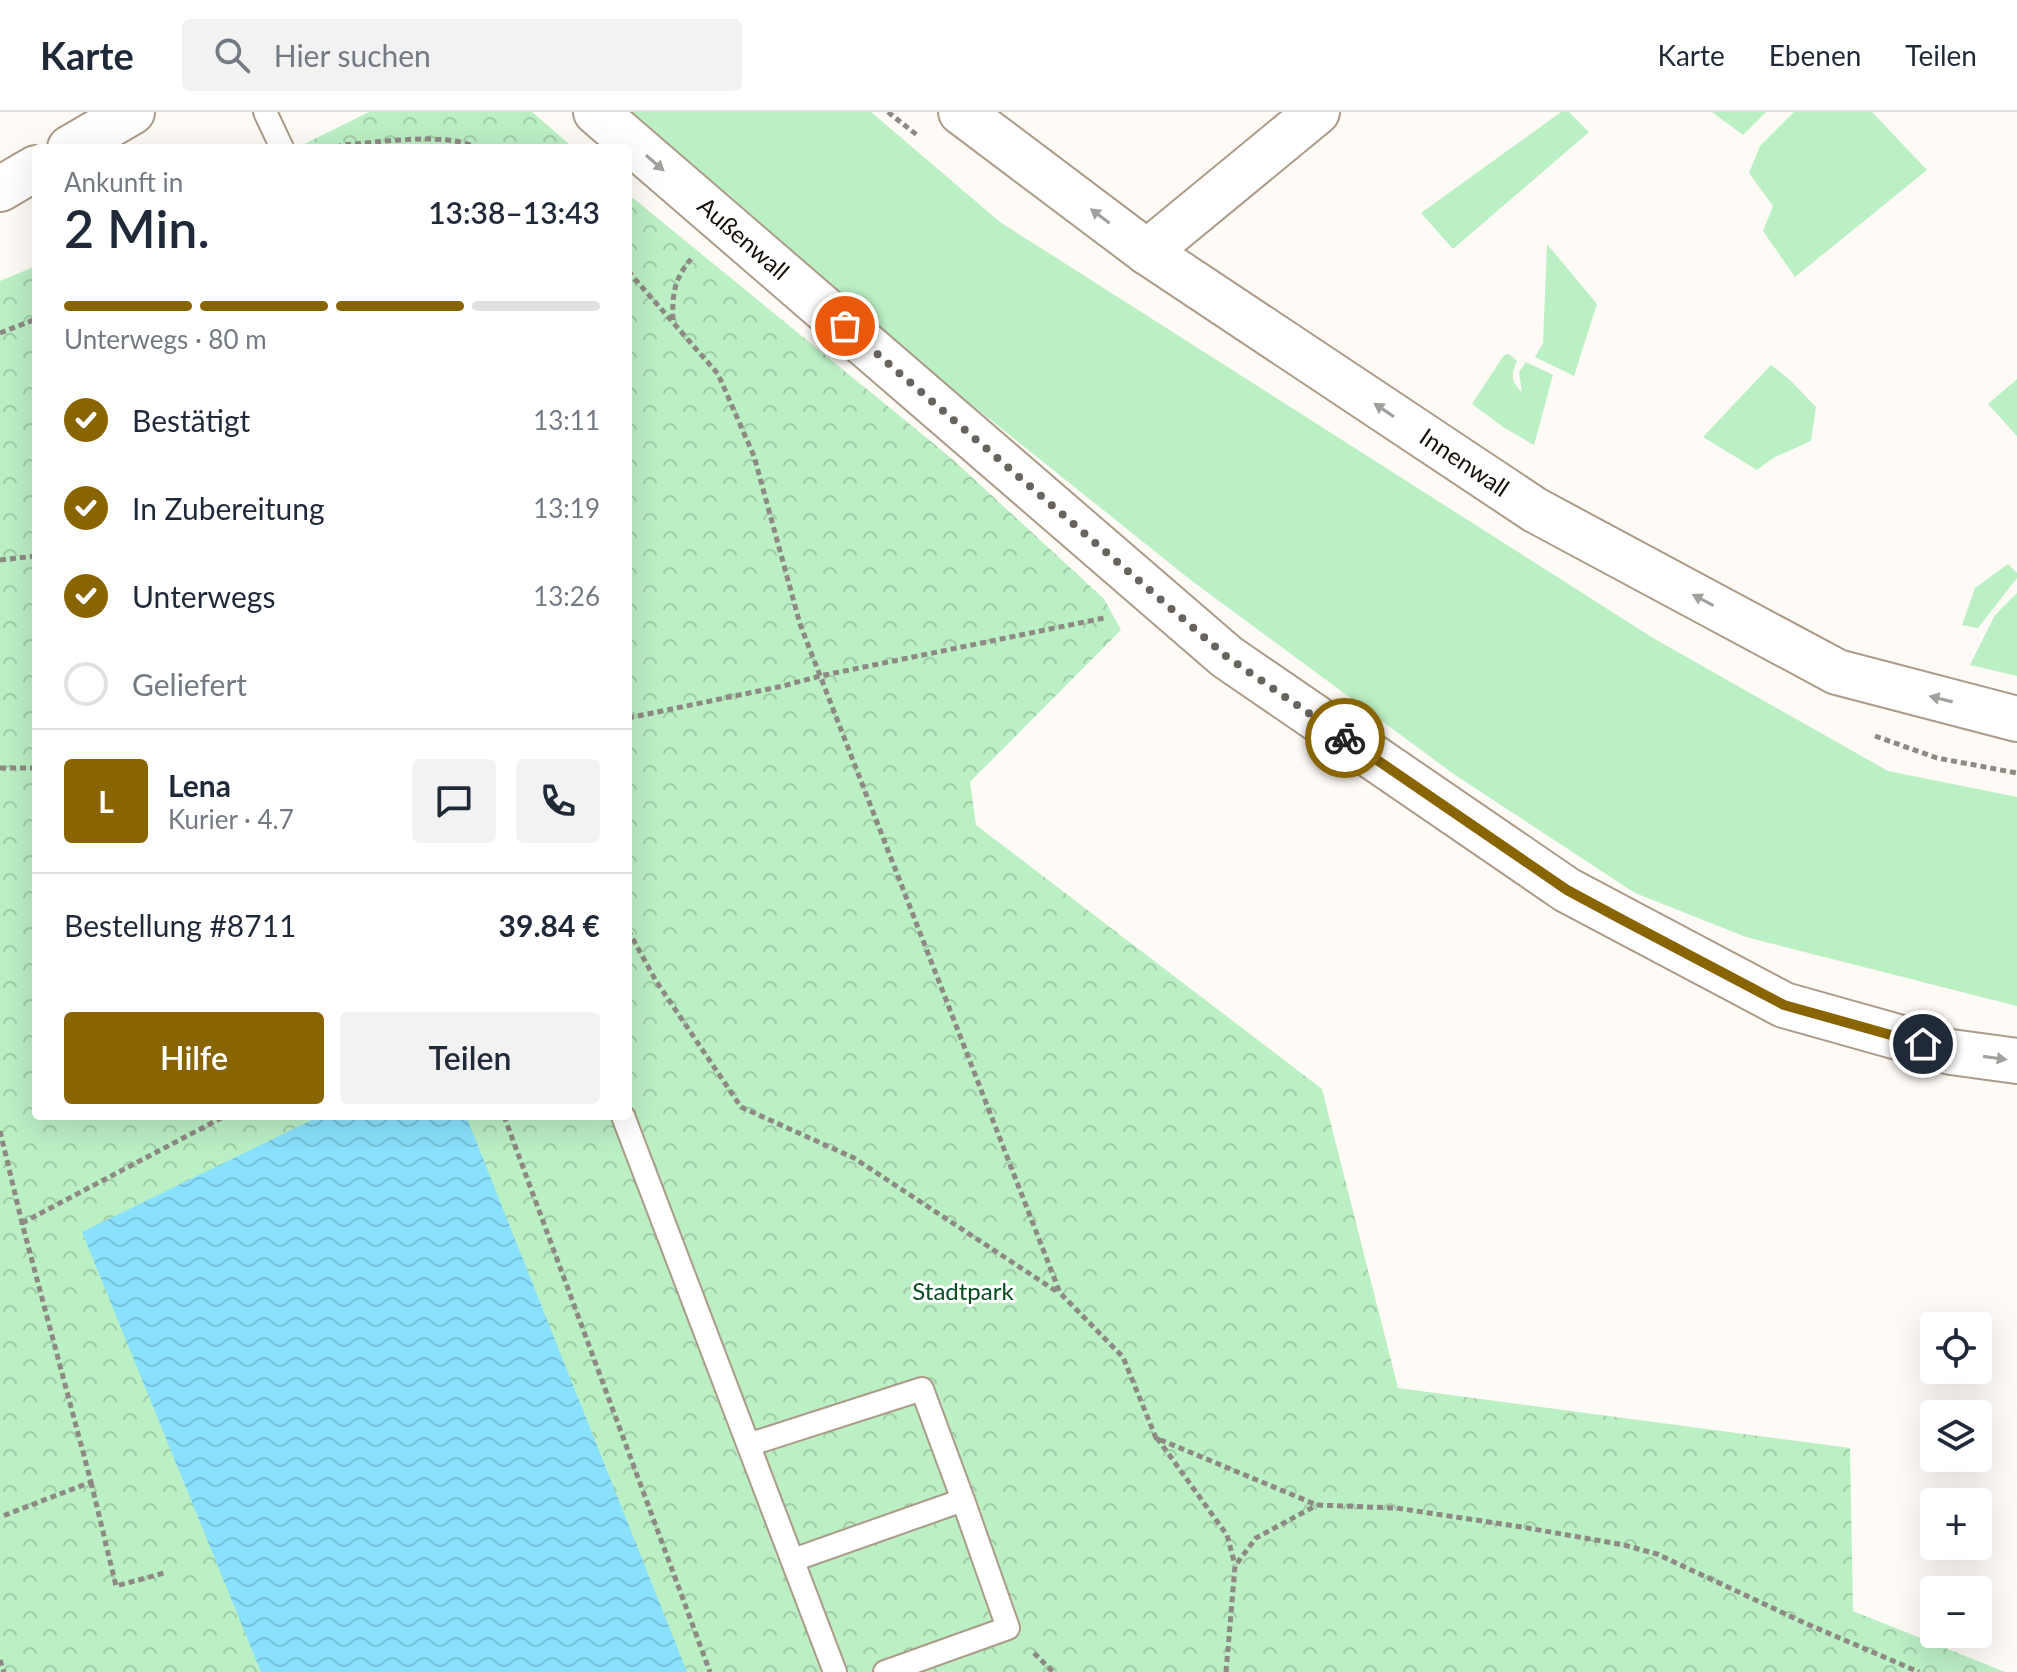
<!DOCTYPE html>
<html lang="de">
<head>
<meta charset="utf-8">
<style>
  body { margin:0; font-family:Lato,sans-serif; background:#f2f2f3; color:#1f2937; height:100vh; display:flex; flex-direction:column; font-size:30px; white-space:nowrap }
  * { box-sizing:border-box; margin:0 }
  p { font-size:26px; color:#747a83 }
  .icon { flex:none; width:44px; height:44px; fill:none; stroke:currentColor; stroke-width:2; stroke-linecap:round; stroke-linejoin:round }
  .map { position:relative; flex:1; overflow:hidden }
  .drawer { position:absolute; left:32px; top:32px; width:600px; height:976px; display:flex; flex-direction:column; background:#fff; border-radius:8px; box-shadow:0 8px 32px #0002 }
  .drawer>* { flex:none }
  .controls { position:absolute; left:1920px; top:1200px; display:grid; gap:16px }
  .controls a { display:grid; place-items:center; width:72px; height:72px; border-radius:8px; background:#fff; box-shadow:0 8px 32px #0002; font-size:40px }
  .pin { position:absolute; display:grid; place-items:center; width:68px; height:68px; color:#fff; margin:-34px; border:4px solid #fff; border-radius:50%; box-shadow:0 2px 8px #0007 }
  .courier { position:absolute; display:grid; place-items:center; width:80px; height:80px; margin:-40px; border:6px solid #896502; border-radius:50%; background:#fff; color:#222; box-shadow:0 2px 10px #0007 }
  .overview em { font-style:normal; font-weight:600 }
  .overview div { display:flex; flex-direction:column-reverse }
  .overview { display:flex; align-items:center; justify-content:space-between; height:136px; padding:0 32px }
  h1 { font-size:52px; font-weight:600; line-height:60px }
  .bar { display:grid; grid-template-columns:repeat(4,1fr); gap:12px 8px; align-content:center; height:96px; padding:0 32px }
  .bar i { height:10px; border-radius:6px; background:#e0e1e3 }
  .bar .on { background:#896502 }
  .bar p { grid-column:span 4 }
  .line { display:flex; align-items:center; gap:20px; padding:0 32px; border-top:2px solid #e0e1e3 }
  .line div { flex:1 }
  .round { display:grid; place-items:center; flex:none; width:84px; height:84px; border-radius:8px; background:#f2f2f3 }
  ol { padding:0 32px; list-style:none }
  li { display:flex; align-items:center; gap:24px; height:88px }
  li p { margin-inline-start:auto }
  li .icon { padding:8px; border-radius:50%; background:#896502; color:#fff; stroke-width:4 }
  li:last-child { color:#747a83 }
  li i { width:44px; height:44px; border:4px solid #e0e1e3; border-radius:50% }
  .primary-button { display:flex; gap:16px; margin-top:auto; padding:16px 32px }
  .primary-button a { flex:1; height:92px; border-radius:8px; background:#896502; color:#fff; font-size:32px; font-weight:600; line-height:92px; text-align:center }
  .primary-button a+a { background:#f2f2f3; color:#1f2937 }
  header { display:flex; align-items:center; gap:48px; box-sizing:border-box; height:112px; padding:0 40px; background:#fff; border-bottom:2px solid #e0e1e3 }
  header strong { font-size:38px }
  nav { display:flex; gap:44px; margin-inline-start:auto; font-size:28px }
  .search { width:560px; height:72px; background:#f2f2f3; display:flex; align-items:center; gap:20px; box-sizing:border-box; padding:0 28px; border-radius:8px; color:#747a83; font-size:30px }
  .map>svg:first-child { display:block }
  .grass { fill:#bbefc4 }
  .park { fill:url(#park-crowns) }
  .water { fill:url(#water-waves) }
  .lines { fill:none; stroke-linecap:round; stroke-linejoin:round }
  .service-casing { stroke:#ab9b88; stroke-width:26 }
  .minor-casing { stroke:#ab9b88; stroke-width:48 }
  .tertiary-casing { stroke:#ab9b88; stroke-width:48 }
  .path { stroke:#8e8983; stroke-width:5; stroke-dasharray:6 4; stroke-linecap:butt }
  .service { stroke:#fff; stroke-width:22 }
  .minor { stroke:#fff; stroke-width:44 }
  .tertiary { stroke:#fff; stroke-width:44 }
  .oneway { fill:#a2a09d }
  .done { stroke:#68635d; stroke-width:8; stroke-dasharray:0 14.4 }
  .route { stroke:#896502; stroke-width:10 }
  .labels { text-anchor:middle; stroke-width:6; stroke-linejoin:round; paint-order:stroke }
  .street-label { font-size:24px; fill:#17110a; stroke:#fff }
  .park-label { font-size:24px; fill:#054d21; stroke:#fff }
</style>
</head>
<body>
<header>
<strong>Karte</strong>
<div class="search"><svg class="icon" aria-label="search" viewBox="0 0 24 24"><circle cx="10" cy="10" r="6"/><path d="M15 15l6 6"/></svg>Hier suchen</div>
<nav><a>Karte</a><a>Ebenen</a><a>Teilen</a></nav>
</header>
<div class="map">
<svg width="2017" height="1560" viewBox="0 0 2017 1560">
  <defs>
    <pattern id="park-crowns" width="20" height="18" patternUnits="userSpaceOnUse" patternTransform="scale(2)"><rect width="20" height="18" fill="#bbefc4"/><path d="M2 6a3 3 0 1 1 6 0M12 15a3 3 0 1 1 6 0" fill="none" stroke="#a0cca7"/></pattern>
    <pattern id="water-waves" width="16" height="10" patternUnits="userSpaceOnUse" patternTransform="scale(2)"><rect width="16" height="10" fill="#89e1fd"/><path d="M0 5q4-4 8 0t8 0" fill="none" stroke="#76c0d8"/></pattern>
  </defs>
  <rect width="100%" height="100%" fill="#fefaf6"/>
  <path class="grass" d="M620,0H871L1000,110L1653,526L1888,659L2017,685V894L1746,825L1635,781L1455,663L1192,469L721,92Z
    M1561,0H1569L1589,20L1453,137L1421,101Z
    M1712,0H1766L1743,23Z
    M1794,0H1872L1927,58L1795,165L1763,119L1773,94L1749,61L1760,34Z
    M1547,132L1597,192L1574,264L1535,245L1543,231Z
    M1509,242L1517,249C1511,263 1510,269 1522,280L1519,260L1526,250L1553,263L1534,333L1503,315L1472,292L1504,243Z
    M1771,253L1790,268L1816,295L1811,329L1773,346L1757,358L1703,325Z
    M2017,267V324L1988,292Z
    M2008,452L2017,461V466L1978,516L1962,513L1975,476Z
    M2017,481V564L1970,553L1995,503Z"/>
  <path class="park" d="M369,0H532L574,36H296Z
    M628,82L950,345L1104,487L1121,518L970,670L976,713L1322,977L1398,1276L1850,1336L1853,1499L2005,1560H0V169L36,154V1004H628Z"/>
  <path class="water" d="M320,1004H466L687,1560H261L82,1120Z"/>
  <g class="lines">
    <g class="service-casing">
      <path id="service" d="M265,0L282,36
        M623,1004L835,1560
        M751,1332L922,1277L963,1388L793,1448
        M885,1560L1008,1516L963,1388"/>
    </g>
    <g class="minor-casing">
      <path id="minor" d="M1147,140L1317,0"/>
    </g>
    <g class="tertiary-casing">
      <path id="tertiary" d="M596,0L1227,545L1567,778L1784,893L1951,940L2017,949
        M961,0L1147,140L1535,398L1837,560L2017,607
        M70,36L132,0
        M0,77L36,56"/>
    </g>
    <path class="path" d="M888,0L917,23
      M336,36L342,33C374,31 449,19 476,36
      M628,159L718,262L754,344L800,512L1060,1181L1123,1245L1156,1326L1317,1393L1396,1396L1522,1415L1624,1433L1657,1442L1807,1512L1919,1560
      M673,208C672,183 674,167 691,147
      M0,221L36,207
      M0,448L36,444
      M628,606L783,574L820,564L1104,506
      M1875,624L1937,646L2017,661
      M0,656H36
      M628,818L656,869L741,995L854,1046L1059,1181
      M504,1004L710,1560
      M0,1019L22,1111L91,1370L0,1405
      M22,1111L225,1004
      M1157,1326L1227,1423L1235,1453
      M91,1370L116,1474L164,1461
      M1034,1541L1053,1560
      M0,1548L4,1560
      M1226,1560L1235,1454L1256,1426L1317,1393"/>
    <use href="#service" class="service"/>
    <use href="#minor" class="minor"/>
    <use href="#tertiary" class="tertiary"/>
  </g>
  <defs><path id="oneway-solid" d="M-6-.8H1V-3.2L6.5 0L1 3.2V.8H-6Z" transform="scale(2)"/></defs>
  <g class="oneway">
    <use href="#oneway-solid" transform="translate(655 51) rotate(41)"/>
    <use href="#oneway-solid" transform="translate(1100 104) rotate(-143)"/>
    <use href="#oneway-solid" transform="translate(1384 298) rotate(-146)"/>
    <use href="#oneway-solid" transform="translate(1703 488) rotate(-152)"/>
    <use href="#oneway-solid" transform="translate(1941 587) rotate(-166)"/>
    <use href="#oneway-solid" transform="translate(1995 946) rotate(8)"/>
  </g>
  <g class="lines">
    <path class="done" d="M845,214L1227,545L1345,626"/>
    <path class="route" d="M1345,626L1567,778L1621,807L1784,893L1923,932"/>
  </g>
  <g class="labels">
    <g class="street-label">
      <text transform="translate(743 127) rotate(41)" y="8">Außenwall</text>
      <text transform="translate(1464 351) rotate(34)" y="8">Innenwall</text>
    </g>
    <g class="park-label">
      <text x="963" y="1188">Stadtpark</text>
    </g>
  </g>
</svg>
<div class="controls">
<a><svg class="icon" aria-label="locate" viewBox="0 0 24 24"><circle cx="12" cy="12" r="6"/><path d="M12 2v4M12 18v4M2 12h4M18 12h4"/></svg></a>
<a><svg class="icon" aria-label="layers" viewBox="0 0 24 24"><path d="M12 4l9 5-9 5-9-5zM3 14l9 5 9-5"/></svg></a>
<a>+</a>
<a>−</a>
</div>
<div class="pin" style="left:845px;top:214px;background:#ea580c"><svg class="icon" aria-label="bag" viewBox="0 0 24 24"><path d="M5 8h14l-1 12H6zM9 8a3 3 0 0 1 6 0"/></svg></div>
<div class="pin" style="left:1923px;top:932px;background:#1f2937"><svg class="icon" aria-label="home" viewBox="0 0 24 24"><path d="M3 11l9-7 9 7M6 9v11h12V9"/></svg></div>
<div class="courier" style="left:1345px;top:626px"><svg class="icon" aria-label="bike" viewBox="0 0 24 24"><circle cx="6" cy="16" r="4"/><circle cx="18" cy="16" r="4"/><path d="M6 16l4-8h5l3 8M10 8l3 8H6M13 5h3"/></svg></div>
<section class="drawer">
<div class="overview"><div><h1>2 Min.</h1><p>Ankunft in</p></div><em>13:38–13:43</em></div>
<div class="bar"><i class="on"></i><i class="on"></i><i class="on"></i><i></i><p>Unterwegs · 80 m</p></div>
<ol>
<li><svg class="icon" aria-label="check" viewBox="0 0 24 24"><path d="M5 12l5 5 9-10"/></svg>Bestätigt<p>13:11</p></li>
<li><svg class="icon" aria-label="check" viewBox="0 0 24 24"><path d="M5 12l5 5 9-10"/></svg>In Zubereitung<p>13:19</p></li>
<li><svg class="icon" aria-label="check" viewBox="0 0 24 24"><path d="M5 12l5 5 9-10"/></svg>Unterwegs<p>13:26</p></li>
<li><i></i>Geliefert</li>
</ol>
<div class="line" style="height:144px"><b class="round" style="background:#896502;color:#fff">L</b><div><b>Lena</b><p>Kurier · 4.7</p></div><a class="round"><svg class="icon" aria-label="chat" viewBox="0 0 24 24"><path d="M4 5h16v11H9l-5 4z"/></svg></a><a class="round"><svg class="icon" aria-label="phone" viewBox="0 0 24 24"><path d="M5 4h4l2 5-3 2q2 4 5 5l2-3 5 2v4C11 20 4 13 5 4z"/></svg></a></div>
<div class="line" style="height:104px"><div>Bestellung #8711</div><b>39.84 €</b></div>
<div class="primary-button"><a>Hilfe</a><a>Teilen</a></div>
</section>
</div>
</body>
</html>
